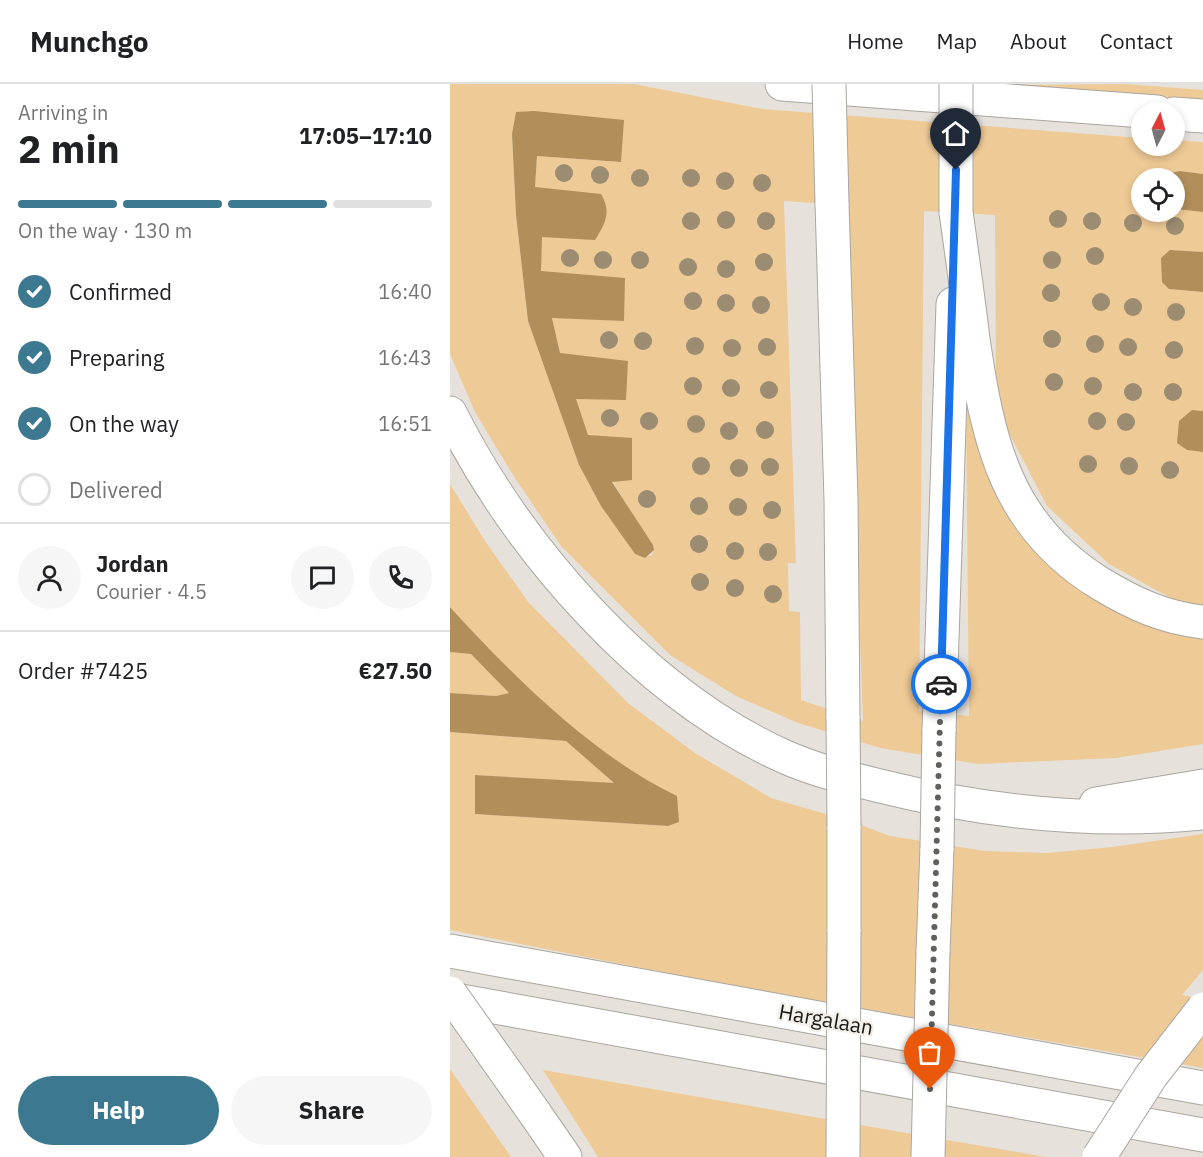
<!DOCTYPE html>
<html lang="en">
<head>
<meta charset="utf-8">
<style>
  body { margin:0; font-family:"IBM Plex Sans",sans-serif; background:#f6f6f6; color:#202124; height:100vh; display:flex; flex-direction:column; font-size:22px; white-space:nowrap }
  * { box-sizing:border-box; margin:0 }
  p { font-size:20px; color:#757577 }
  .icon { flex:none; width:33px; height:33px; fill:none; stroke:currentColor; stroke-width:2; stroke-linecap:round; stroke-linejoin:round }
  .map { position:relative; flex:1; overflow:hidden }
  .side { display:flex; flex-direction:column; background:#fff; width:450px }
  .side>* { flex:none }
  .needle { width:39px; rotate:6deg }
  .buttons { position:absolute; left:681px; top:18px; display:grid; gap:12px }
  .buttons a { display:grid; place-items:center; width:54px; height:54px; border-radius:50%; background:#fff; box-shadow:0 3px 9px #0003; font-size:30px }
  .pin { position:absolute; display:grid; place-items:center; width:51px; height:51px; color:#fff; margin:-62px -26px; border-radius:50% 50% 50% 0; rotate:-45deg; box-shadow:0 0 6px #0007 }
  .pin .icon { rotate:45deg }
  .courier { position:absolute; display:grid; place-items:center; width:60px; height:60px; margin:-30px; border:4px solid #1a73e8; border-radius:50%; background:#fff; color:#222; box-shadow:0 2px 8px #0007 }
  .head em { font-style:normal; font-weight:800 }
  .head div { display:flex; flex-direction:column-reverse }
  .head { display:flex; align-items:center; justify-content:space-between; height:102px; padding:0 18px }
  h1 { font-size:39px; font-weight:800; line-height:45px }
  .bar { display:grid; grid-template-columns:repeat(4,1fr); gap:9px 6px; align-content:center; height:72px; padding:0 18px }
  .bar i { height:8px; border-radius:4px; background:#e0e0e0 }
  .bar .active { background:#3c788f }
  .bar p { grid-column:span 4 }
  .line { display:flex; align-items:center; gap:15px; padding:0 18px; border-top:2px solid #e0e0e0 }
  .line div { flex:1 }
  .round { display:grid; place-items:center; flex:none; width:63px; height:63px; border-radius:32px; background:#f6f6f6 }
  ol { padding:0 18px; list-style:none }
  li { display:flex; align-items:center; gap:18px; height:66px }
  li p { margin-inline-start:auto }
  li .icon { padding:6px; border-radius:50%; background:#3c788f; color:#fff; stroke-width:4 }
  li:last-child { color:#757577 }
  li i { width:33px; height:33px; border:3px solid #e0e0e0; border-radius:50% }
  .button { display:flex; gap:12px; margin-top:auto; padding:12px 18px }
  .button a { flex:1; height:69px; border-radius:36px; background:#3c788f; color:#fff; font-size:24px; font-weight:800; line-height:69px; text-align:center }
  .button a+a { background:#f6f6f6; color:#202124 }
  header { display:flex; align-items:center; gap:36px; box-sizing:border-box; height:84px; padding:0 30px; background:#fff; border-bottom:2px solid #e0e0e0 }
  header strong { font-size:28px }
  nav { display:flex; gap:33px; margin-inline-start:auto; font-size:21px }
  main { display:flex; flex:1; min-height:0 }
  .map>svg:first-child { display:block }
  .green { fill:#eeca96; fill-rule:evenodd }
  .water { fill:#b18e5a }
  .lines { fill:none; stroke-linecap:round; stroke-linejoin:round }
  .major-casing { stroke:#aaa69f; stroke-width:35 }
  .highway-casing { stroke:#aaa69f; stroke-width:35 }
  .major { stroke:#fff; stroke-width:33 }
  .highway { stroke:#fff; stroke-width:33 }
  .highway-bridge-casing { stroke:#aaa69f; stroke-width:35; stroke-linecap:butt }
  .highway-bridge { stroke:#fff; stroke-width:33 }
  .tree { fill:#9c8c72 }
  .done { stroke:#615f5b; stroke-width:6; stroke-dasharray:0 10.8 }
  .route { stroke:#1a73e8; stroke-width:8 }
  .labels { text-anchor:middle; stroke-width:4.5; stroke-linejoin:round; paint-order:stroke }
  .street-label { font-size:21px; fill:#1a1816; stroke:#f4efe8 }
</style>
</head>
<body>
<header>
<strong>Munchgo</strong>
<nav><a>Home</a><a>Map</a><a>About</a><a>Contact</a></nav>
</header>
<main>
<section class="side">
<div class="head"><div><h1>2 min</h1><p>Arriving in</p></div><em>17:05–17:10</em></div>
<div class="bar"><i class="active"></i><i class="active"></i><i class="active"></i><i></i><p>On the way · 130 m</p></div>
<ol>
<li><svg class="icon" aria-label="check" viewBox="0 0 24 24"><path d="M5 12l5 5 9-10"/></svg>Confirmed<p>16:40</p></li>
<li><svg class="icon" aria-label="check" viewBox="0 0 24 24"><path d="M5 12l5 5 9-10"/></svg>Preparing<p>16:43</p></li>
<li><svg class="icon" aria-label="check" viewBox="0 0 24 24"><path d="M5 12l5 5 9-10"/></svg>On the way<p>16:51</p></li>
<li><i></i>Delivered</li>
</ol>
<div class="line" style="height:108px"><a class="round"><svg class="icon" aria-label="person" viewBox="0 0 24 24"><circle cx="12" cy="8" r="4"/><path d="M4 21q1-7 8-7t8 7"/></svg></a><div><b>Jordan</b><p>Courier · 4.5</p></div><a class="round"><svg class="icon" aria-label="chat" viewBox="0 0 24 24"><path d="M4 5h16v11H9l-5 4z"/></svg></a><a class="round"><svg class="icon" aria-label="phone" viewBox="0 0 24 24"><path d="M5 4h4l2 5-3 2q2 4 5 5l2-3 5 2v4C11 20 4 13 5 4z"/></svg></a></div>
<div class="line" style="height:78px"><div>Order #7425</div><b>€27.50</b></div>
<div class="button"><a>Help</a><a>Share</a></div>
</section>
<div class="map">
<svg width="753" height="1073" viewBox="0 0 753 1073">
  <rect width="100%" height="100%" fill="#e6e2db"/>
  <path class="green" d="M0,0H184L312,25L691,54L692,62H724L725,56L753,58V90L730,87L716,90L715,94H692V128H724L725,125L753,128V168L720,166L719,205L753,208V327L742,326L737,366L753,368V523L726,517L659,480L597,422L557,345L546,298L545,131L474,127L469,627L519,632L516,324H523L641,511L704,544L753,554V660L666,674L528,680L430,664L348,639L286,612L220,571L111,462L63,391L25,328L0,270ZM62,50L170,78L87,72L85,103L90,105L91,187L174,237L102,233C110,272 122,317 139,353C157,391 180,426 203,461L204,466L201,472L185,470L151,422L129,381L78,237L66,131ZM334,117L394,121L413,637L351,616L350,528L339,527L338,479H346Z
    M676,0L753,6V20L696,12L561,1Z
    M0,400L35,457L79,519L178,619L245,669L321,714L403,738L440,752L535,767L597,769L662,763L753,750V886L732,911L753,915V984L288,903L0,846V648L116,657L165,700L26,691L25,730L218,742L229,738L226,712C143,672 62,591 0,523Z
    M0,568L21,570L59,609L46,612L0,609Z
    M0,985L61,1073H0Z
    M93,986L596,1073H148Z"/>
  <path class="water" d="M84,27L174,36L171,78L87,72L85,103L151,110C162,128 155,140 145,156L92,153L91,187L175,194L174,237L102,234L110,269L178,277L176,316L126,315L138,351L182,354V396L162,398L203,461L204,466L195,474L185,470L151,422L129,381L78,237L66,131L62,50L66,28Z
    M730,87L753,90V128L725,125L724,94H715L716,90Z
    M720,166L753,168V208L719,205L712,198L711,174Z
    M742,326L753,327V368L737,366L727,359L729,337Z
    M0,523C62,591 143,672 227,712L229,738L218,742L25,730V691L164,699L116,657L0,648V609L46,612L59,609L21,570L0,568Z"/>
  <g class="lines">
    <g class="major-casing">
      <path id="major" d="M0,867L753,1004
        M0,915L753,1051"/>
    </g>
    <g class="highway-casing">
      <path id="highway" d="M332,0L707,28
        M724,30L753,32
        M382,119L391,416L393,635
        M506,128C512,171 518,213 523,255C538,358 556,442 651,500C684,520 715,534 753,538
        M0,329C68,464 193,609 333,672C364,686 397,694 430,702C535,728 645,740 753,729
        M489,647L503,220
        M646,720L753,702
        M394,742V848
        M483,868L487,764
        M84,1028L115,1073"/>
    </g>
    <use href="#major" class="major"/>
    <use href="#highway" class="highway"/>
    <g class="highway-bridge-casing">
      <path id="highway-bridge" d="M379,0L382,119
        M506,128V0
        M393,635L394,742
        M487,764L489,647
        M0,909L84,1028
        M393,1073L394,848
        M478,1073L483,868
        M649,1073L701,992L753,925"/>
    </g>
    <use href="#highway-bridge" class="highway-bridge"/>
  </g>
  <g class="tree">
    <circle cx="114" cy="89" r="9"/>
    <circle cx="150" cy="91" r="9"/>
    <circle cx="190" cy="94" r="9"/>
    <circle cx="241" cy="94" r="9"/>
    <circle cx="275" cy="97" r="9"/>
    <circle cx="312" cy="99" r="9"/>
    <circle cx="608" cy="135" r="9"/>
    <circle cx="276" cy="136" r="9"/>
    <circle cx="241" cy="137" r="9"/>
    <circle cx="316" cy="137" r="9"/>
    <circle cx="642" cy="137" r="9"/>
    <circle cx="683" cy="139" r="9"/>
    <circle cx="725" cy="142" r="9"/>
    <circle cx="645" cy="172" r="9"/>
    <circle cx="120" cy="174" r="9"/>
    <circle cx="153" cy="176" r="9"/>
    <circle cx="190" cy="176" r="9"/>
    <circle cx="602" cy="176" r="9"/>
    <circle cx="314" cy="178" r="9"/>
    <circle cx="238" cy="183" r="9"/>
    <circle cx="276" cy="185" r="9"/>
    <circle cx="601" cy="209" r="9"/>
    <circle cx="243" cy="217" r="9"/>
    <circle cx="651" cy="218" r="9"/>
    <circle cx="276" cy="219" r="9"/>
    <circle cx="311" cy="221" r="9"/>
    <circle cx="683" cy="223" r="9"/>
    <circle cx="726" cy="228" r="9"/>
    <circle cx="602" cy="255" r="9"/>
    <circle cx="159" cy="256" r="9"/>
    <circle cx="193" cy="257" r="9"/>
    <circle cx="645" cy="260" r="9"/>
    <circle cx="245" cy="262" r="9"/>
    <circle cx="317" cy="263" r="9"/>
    <circle cx="678" cy="263" r="9"/>
    <circle cx="282" cy="264" r="9"/>
    <circle cx="724" cy="266" r="9"/>
    <circle cx="604" cy="298" r="9"/>
    <circle cx="243" cy="302" r="9"/>
    <circle cx="643" cy="302" r="9"/>
    <circle cx="281" cy="304" r="9"/>
    <circle cx="319" cy="306" r="9"/>
    <circle cx="683" cy="308" r="9"/>
    <circle cx="723" cy="308" r="9"/>
    <circle cx="160" cy="334" r="9"/>
    <circle cx="199" cy="337" r="9"/>
    <circle cx="647" cy="337" r="9"/>
    <circle cx="676" cy="338" r="9"/>
    <circle cx="246" cy="340" r="9"/>
    <circle cx="315" cy="346" r="9"/>
    <circle cx="279" cy="347" r="9"/>
    <circle cx="638" cy="380" r="9"/>
    <circle cx="251" cy="382" r="9"/>
    <circle cx="679" cy="382" r="9"/>
    <circle cx="320" cy="383" r="9"/>
    <circle cx="289" cy="384" r="9"/>
    <circle cx="720" cy="386" r="9"/>
    <circle cx="197" cy="415" r="9"/>
    <circle cx="249" cy="422" r="9"/>
    <circle cx="288" cy="423" r="9"/>
    <circle cx="322" cy="426" r="9"/>
    <circle cx="249" cy="460" r="9"/>
    <circle cx="285" cy="467" r="9"/>
    <circle cx="318" cy="468" r="9"/>
    <circle cx="250" cy="498" r="9"/>
    <circle cx="285" cy="504" r="9"/>
    <circle cx="323" cy="510" r="9"/>
  </g>
  <g class="lines">
    <path class="done" d="M480,1005L491,600"/>
    <path class="route" d="M491,600L506,86"/>
  </g>
  <g class="labels">
    <g class="street-label">
      <text transform="translate(376 936) rotate(10)" y="7">Hargalaan</text>
    </g>
  </g>
</svg>
<div class="buttons">
<a><svg class="needle" viewBox="-14 -14 28 28"><path d="M0-13l5 13h-10z" fill="#e53935"/><path d="M0 13l5-13h-10z" fill="#757577"/></svg></a>
<a><svg class="icon" aria-label="locate" viewBox="0 0 24 24"><circle cx="12" cy="12" r="6"/><path d="M12 2v4M12 18v4M2 12h4M18 12h4"/></svg></a>
</div>
<div class="pin" style="left:480px;top:1005px;background:#ea580c"><svg class="icon" aria-label="bag" viewBox="0 0 24 24"><path d="M5 8h14l-1 12H6zM9 8a3 3 0 0 1 6 0"/></svg></div>
<div class="pin" style="left:506px;top:86px;background:#1f2937"><svg class="icon" aria-label="home" viewBox="0 0 24 24"><path d="M3 11l9-7 9 7M6 9v11h12V9"/></svg></div>
<div class="courier" style="left:491px;top:600px"><svg class="icon" aria-label="car" viewBox="0 0 24 24"><path d="M5 17H2v-5l4-1 3-4h7l3 4 3 1v5h-3M9 17h6M6 11h13"/><circle cx="7" cy="17" r="2"/><circle cx="17" cy="17" r="2"/></svg></div>
</div>
</main>
</body>
</html>
